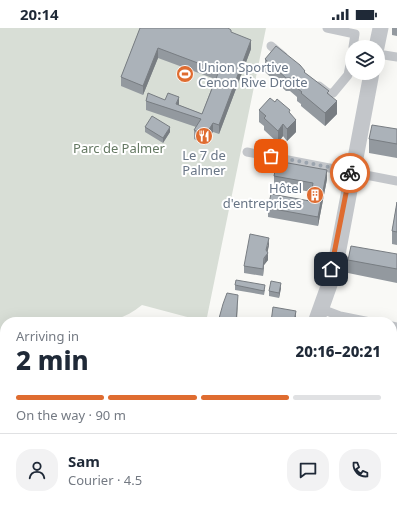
<!DOCTYPE html>
<html lang="en">
<head>
<meta charset="utf-8">
<style>
  body { margin:0; font-family:"Noto Sans",sans-serif; background:#f2f2f3; color:#1f2937; height:100vh; display:flex; flex-direction:column; font-size:15px; white-space:nowrap }
  * { box-sizing:border-box; margin:0 }
  p { font-size:13px; color:#747a83 }
  .icon { flex:none; width:22px; height:22px; fill:none; stroke:currentColor; stroke-width:2; stroke-linecap:round; stroke-linejoin:round }
  .map { position:relative; flex:1; overflow:hidden }
  .sheet { position:absolute; left:0px; top:289px; width:397px; height:196px; display:flex; flex-direction:column; background:#fff; border-radius:16px 16px 0 0; box-shadow:0 4px 16px #0002 }
  .sheet>* { flex:none }
  .tools { position:absolute; left:345px; top:12px; display:grid; gap:8px }
  .tools a { display:grid; place-items:center; width:40px; height:40px; border-radius:50%; background:#fff; box-shadow:0 4px 16px #0002; font-size:20px }
  .pin { position:absolute; display:grid; place-items:center; width:34px; height:34px; color:#fff; margin:-17px; border-radius:8px; box-shadow:0 2px 6px #0006 }
  .courier { position:absolute; display:grid; place-items:center; width:40px; height:40px; margin:-20px; border:3px solid #df6c30; border-radius:50%; background:#fff; color:#222; box-shadow:0 1px 5px #0007 }
  .summary em { font-style:normal; font-weight:800 }
  .summary div { display:flex; flex-direction:column-reverse }
  .summary { display:flex; align-items:center; justify-content:space-between; height:68px; padding:0 16px }
  h1 { font-size:26px; font-weight:800; line-height:30px }
  .bar { display:grid; grid-template-columns:repeat(4,1fr); gap:6px 4px; align-content:center; height:48px; padding:0 16px }
  .bar i { height:5px; border-radius:3px; background:#e0e1e3 }
  .bar .on { background:#df6c30 }
  .bar p { grid-column:span 4 }
  .line { display:flex; align-items:center; gap:10px; padding:0 16px; border-top:1px solid #e0e1e3 }
  .line div { flex:1 }
  .round { display:grid; place-items:center; flex:none; width:42px; height:42px; border-radius:16px; background:#f2f2f3 }
  .status { display:flex; justify-content:space-between; align-items:center; height:28px; padding:0 20px; background:#fff; direction:ltr }
  .status svg { height:11px; fill:currentColor }
  .map>svg:first-child { display:block }
  .green { fill:#d8ded6 }
  .lines { fill:none; stroke-linecap:round; stroke-linejoin:round }
  .minor { stroke:#c3c6ca; stroke-width:9 }
  .wall { fill:#93999f }
  .shaded-wall { fill:#787d82 }
  .building { fill:#abb2b9; stroke:#787d82 }
  .done { stroke:#9ba4ae; stroke-width:4; stroke-dasharray:0 7.2 }
  .route { stroke:#df6c30; stroke-width:5 }
  .labels { text-anchor:middle; stroke-width:4; stroke-linejoin:round; paint-order:stroke }
  .poi-label { font-size:13px; fill:#697687; stroke:#fff; text-anchor:start }
  .park-label { font-size:13px; fill:#657963; stroke:#fff }
</style>
</head>
<body>
<div class="status"><b>20:14</b><svg viewBox="0 0 49 12"><path d="M0 12V9h3v3zM5 12V6h3v6zM10 12V3h3v9zM15 12V0h3v12zM26 1h20v11H26zM47 4h2v5h-2z"/></svg></div>
<div class="map">
<svg width="397" height="485" viewBox="0 0 397 485">
  <rect width="100%" height="100%" fill="#f9f9f6"/>
  <path class="green" d="M0,0H266L206,294L142,277C116,299 89,294 58,293L57,294H5V480H132L143,485H0Z
    M360,480H385L396,485H341Z"/>
  <g class="lines">
    <path class="minor" d="M327,0L355,6L353,19
      M271,18L283,28
      M373,19L377,0
      M378,26L397,29
      M378,29L384,0
      M319,58L328,65H333L348,47L352,26
      M247,124L397,153
      M319,280L340,288L370,294
      M312,294L331,241L368,45
      M320,294L338,243L375,45
      M392,298L397,299
      M392,390L397,391
      M392,421L397,422
      M392,428L397,429
      M392,479L397,482"/>
  </g>
  <path class="wall" d="M140,0L231,4L251,21L219,106L213,104L205,117L194,111V102L196,99L146,82V73L179,77L202,86L215,51L158,30L143,67L121,58V49Z
    M392,0H397V8L392,7Z
    M265,31L305,45L329,66L337,86L325,98L301,78V76L297,73V69L290,63H286L265,44Z
    M259,82L290,85L296,104L287,113L283,108L278,115L264,102V98L259,94Z
    M145,99L170,104L163,115L145,104Z
    M397,101V130L369,125V111Z
    M274,148L327,151L318,198L268,189V180L310,173L311,164L274,157Z
    M397,174V217L392,216V203Z
    M269,217L267,224L268,232L264,237L263,248L244,245V238Z
    M397,226V255L348,245V232Z
    M235,257L265,262L264,267L235,262Z
    M281,260L279,270L269,268V263Z
    M397,308V385L392,384V334Z
    M397,431V465L392,464V446Z"/>
  <path class="shaded-wall" d="M251,12V21L219,106V97Z
    M158,20V30L143,67V58Z
    M179,69V78L176,76Z
    M337,73V86L325,98V85Z
    M296,92V104L287,113V101Z
    M213,95V104L205,117V108Z
    M283,96V108L278,115V103Z
    M170,99V104L163,115V110Z
    M327,142V151L318,198V189Z
    M269,210V217L267,227L268,225V232L264,237L263,248V241Z
    M281,255V260L279,270V265Z
    M238,267L237,294H236Z
    M296,283V290L295,294H294Z"/>
  <path class="building" d="M140,0H228L231,2V4L251,12L219,97L213,95L205,108L194,102L201,91L146,73L148,65L165,72L168,65L179,69L176,76L202,86L219,43L158,20L143,58L121,49Z
    M276,18L300,37L305,43L304,44L329,63L327,65L337,73L325,85L301,65L302,64L297,60L299,58L290,50H286L265,31Z
    M270,70L275,74L277,71L290,82L289,84L296,92L287,101L283,96L278,103L264,90L266,88L259,82Z
    M152,88L170,99L163,110L145,99Z
    M372,97L397,101V116L369,111Z
    M277,133L327,142L318,189L268,180L271,166L310,173L313,155L274,148Z
    M397,174V204L392,203Z
    M250,206L269,210L266,222L268,225L264,230L263,241L244,238Z
    M351,218L397,226V241L348,232Z
    M236,252L265,257L264,263L235,257Z
    M271,253L281,255L279,265L269,263Z
    M227,265L238,267L236,294H218L223,276Z
    M273,279L296,283L294,294H271Z
    M397,308V372L392,371V334Z
    M395,430L397,431V455L392,454V446Z
    M295,481V485H273L280,482Z"/>
  <g class="lines">
    <path class="done" d="M271,128L350,143V145"/>
    <path class="route" d="M331,241L350,145"/>
  </g>
  <defs>
    <g id="stadium-disc" transform="scale(0.9)"><circle r="9.5" fill="#df6c30" stroke="#fff"/><path d="M0-5a6.5 5 0 1 0 0 10a6.5 5 0 1 0 0-10ZM-3.5-1.8h7v3.6h-7Z" fill="#fff"/></g>
    <g id="restaurant-disc" transform="scale(0.9)"><circle r="9.5" fill="#df6c30" stroke="#fff"/><path d="M-5-6h1v4h1v-4h1v4h1v-4h1v5L-1.5 .5V6h-2V.5L-5-1ZM5-6V6H3V1.5H1.5Q1.5-4 5-6Z" fill="#fff"/></g>
    <g id="building-disc" transform="scale(0.9)"><circle r="9.5" fill="#df6c30" stroke="#fff"/><path d="M-4-6H4V6H1V3H-1V6H-4ZM-2.5-4.3h1.7v1.8h-1.7ZM.8-4.3h1.7v1.8H.8ZM-2.5-1h1.7V.8h-1.7ZM.8-1h1.7V.8H.8Z" fill="#fff"/></g>
  </defs>
  <g fill-rule="evenodd">
    <use href="#stadium-disc" x="185" y="46"/>
    <use href="#restaurant-disc" x="204" y="108"/>
    <use href="#building-disc" x="315" y="167"/>
  </g>
  <g class="labels">
    <g class="poi-label">
      <text x="198" y="44">Union Sportive<tspan x="198" dy="15">Cenon Rive Droite</tspan></text>
      <text x="204" y="132" text-anchor="middle">Le 7 de<tspan x="204" dy="15">Palmer</tspan></text>
      <text x="302" y="165" text-anchor="end">Hôtel<tspan x="302" dy="15">d'entreprises</tspan></text>
    </g>
    <g class="park-label">
      <text x="119" y="125">Parc de Palmer</text>
    </g>
  </g>
</svg>
<div class="tools">
<a><svg class="icon" aria-label="layers" viewBox="0 0 24 24"><path d="M12 4l9 5-9 5-9-5zM3 14l9 5 9-5"/></svg></a>
</div>
<div class="pin" style="left:271px;top:128px;background:#ea580c"><svg class="icon" aria-label="bag" viewBox="0 0 24 24"><path d="M5 8h14l-1 12H6zM9 8a3 3 0 0 1 6 0"/></svg></div>
<div class="pin" style="left:331px;top:241px;background:#1f2937"><svg class="icon" aria-label="home" viewBox="0 0 24 24"><path d="M3 11l9-7 9 7M6 9v11h12V9"/></svg></div>
<div class="courier" style="left:350px;top:145px"><svg class="icon" aria-label="bike" viewBox="0 0 24 24"><circle cx="6" cy="16" r="4"/><circle cx="18" cy="16" r="4"/><path d="M6 16l4-8h5l3 8M10 8l3 8H6M13 5h3"/></svg></div>
<section class="sheet">
<div class="summary"><div><h1>2 min</h1><p>Arriving in</p></div><em>20:16–20:21</em></div>
<div class="bar"><i class="on"></i><i class="on"></i><i class="on"></i><i></i><p>On the way · 90 m</p></div>
<div class="line" style="height:72px"><a class="round"><svg class="icon" aria-label="person" viewBox="0 0 24 24"><circle cx="12" cy="8" r="4"/><path d="M4 21q1-7 8-7t8 7"/></svg></a><div><b>Sam</b><p>Courier · 4.5</p></div><a class="round"><svg class="icon" aria-label="chat" viewBox="0 0 24 24"><path d="M4 5h16v11H9l-5 4z"/></svg></a><a class="round"><svg class="icon" aria-label="phone" viewBox="0 0 24 24"><path d="M5 4h4l2 5-3 2q2 4 5 5l2-3 5 2v4C11 20 4 13 5 4z"/></svg></a></div>
</section>
</div>
</body>
</html>
